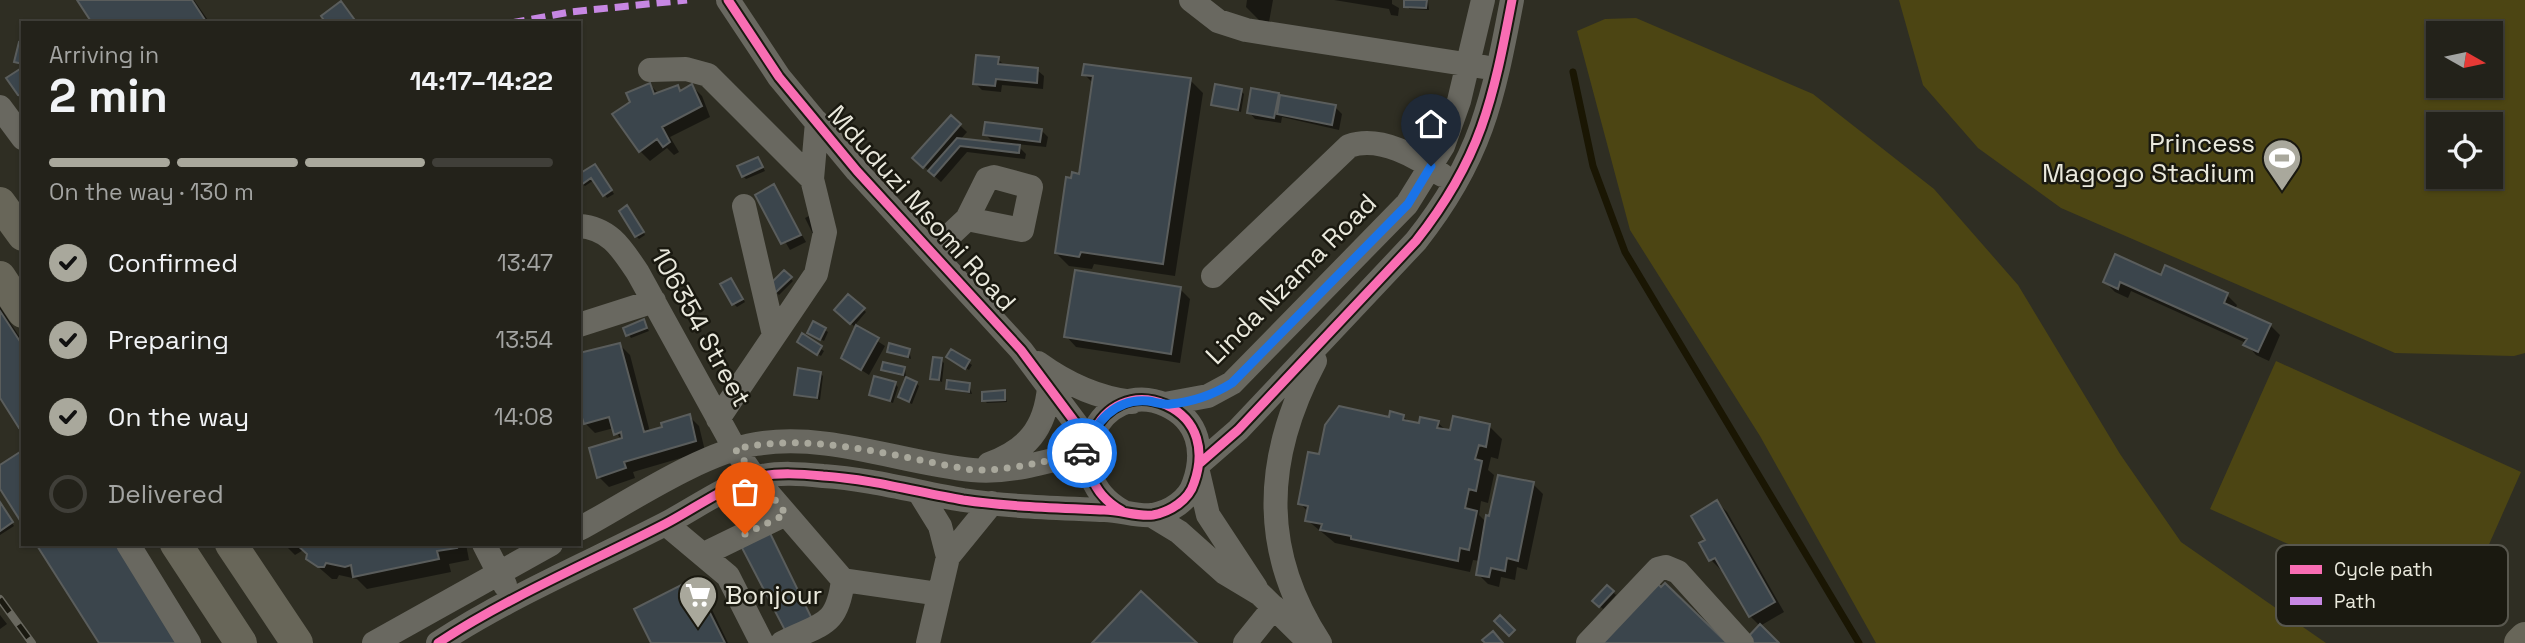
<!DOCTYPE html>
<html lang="en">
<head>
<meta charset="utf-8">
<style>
  body { margin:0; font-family:"Space Grotesk",sans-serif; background:#2b2a23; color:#f1f3f6; height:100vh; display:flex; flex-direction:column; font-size:26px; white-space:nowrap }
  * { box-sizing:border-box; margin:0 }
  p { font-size:23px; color:#a3a4a2 }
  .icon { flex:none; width:38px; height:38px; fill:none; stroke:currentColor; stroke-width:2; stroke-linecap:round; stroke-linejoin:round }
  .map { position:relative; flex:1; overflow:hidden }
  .panel { position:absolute; left:21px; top:21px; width:560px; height:525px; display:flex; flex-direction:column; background:#23221a; border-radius:0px; box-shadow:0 2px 5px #0004,0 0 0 2px #403f39 }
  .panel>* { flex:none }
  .needle { width:46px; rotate:99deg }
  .fabs { position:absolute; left:2426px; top:21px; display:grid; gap:14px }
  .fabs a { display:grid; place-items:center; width:77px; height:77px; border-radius:0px; background:#23221a; box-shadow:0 2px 5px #0004,0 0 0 2px #403f39; font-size:35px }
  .pin { position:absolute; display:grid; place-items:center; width:60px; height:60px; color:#fff; margin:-72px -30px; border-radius:50% 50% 50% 0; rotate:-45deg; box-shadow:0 0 7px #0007 }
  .pin .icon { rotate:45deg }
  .courier { position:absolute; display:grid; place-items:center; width:70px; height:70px; margin:-35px; border:5px solid #1a73e8; border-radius:50%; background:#fff; color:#222; box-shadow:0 2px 9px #0007 }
  .head em { font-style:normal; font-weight:600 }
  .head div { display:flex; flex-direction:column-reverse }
  .head { display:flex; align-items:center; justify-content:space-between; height:119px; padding:0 28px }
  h1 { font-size:46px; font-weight:600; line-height:52px }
  .bar { display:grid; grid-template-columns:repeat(4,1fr); gap:10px 7px; align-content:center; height:84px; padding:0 28px }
  .bar i { height:9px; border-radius:5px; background:#403f39 }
  .bar .on { background:#a9a89c }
  .bar p { grid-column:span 4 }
  ol { padding:0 28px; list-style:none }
  li { display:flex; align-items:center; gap:21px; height:77px }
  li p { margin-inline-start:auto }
  li .icon { padding:7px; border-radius:50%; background:#a9a89c; color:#111; stroke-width:4 }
  li:last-child { color:#a3a4a2 }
  li i { width:38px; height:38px; border:4px solid #403f39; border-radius:50% }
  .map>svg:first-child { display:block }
  .green { fill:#4c4513; fill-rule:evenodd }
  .shadow { fill:#0007 }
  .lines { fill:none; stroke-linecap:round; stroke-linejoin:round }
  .stream { stroke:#1a1603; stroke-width:7 }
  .building { fill:#3b454c; stroke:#5a5d5c; stroke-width:2 }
  .minor { stroke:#696860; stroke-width:24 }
  .major { stroke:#686659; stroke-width:32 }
  .rail-casing { stroke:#69685f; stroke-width:8 }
  .rail { stroke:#1a1910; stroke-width:5; stroke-dasharray:16; stroke-linecap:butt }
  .quiet { stroke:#c787e3; stroke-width:7; stroke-dasharray:14 7; stroke-linecap:butt }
  .cycleway-casing { stroke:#1a1910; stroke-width:13 }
  .cycleway { stroke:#f96db3; stroke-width:9 }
  .done { stroke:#a9a89c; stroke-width:7; stroke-dasharray:0 12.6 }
  .route { stroke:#1a73e8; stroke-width:9 }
  .labels { text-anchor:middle; stroke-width:5; stroke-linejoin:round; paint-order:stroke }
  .poi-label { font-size:26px; fill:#eae9dd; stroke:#1a1910; text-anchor:end }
  .street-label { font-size:26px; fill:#eae9dd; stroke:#1a1910 }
  .key { fill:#1a1910; stroke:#58574e; stroke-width:2 }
  .key-label { font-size:19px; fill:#eae9dd }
</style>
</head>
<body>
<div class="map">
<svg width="2525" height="643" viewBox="0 0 2525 643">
  <rect width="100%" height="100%" fill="#2f2e23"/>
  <path class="green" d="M1899,0H2525V353L2514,356L2395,353L2061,208L1978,148L1923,85ZM2490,33V86H2438V33ZM2438,124H2490V177H2438Z
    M1636,18L1813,94L1934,189L2018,285L2120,454L2181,542L2326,643H1876L1760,436L1630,230L1577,31L1605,19Z
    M2276,361L2521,472L2456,619L2210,509Z"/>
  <path class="shadow" d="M79,0H194L210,23H94Z
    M1247,0H1273L1269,22L1259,20L1246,7Z
    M1334,0H1392V4L1399,8L1398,16L1391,15L1389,9Z
    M1406,0H1428L1429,10L1409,9Z
    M998,59L1005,66L1037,70L1044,76L1043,89L1002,85L1001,92L982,90L975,83Z
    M1084,74L1190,80L1203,93L1175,276L1094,264L1092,269L1069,266L1056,253L1072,180L1080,176L1094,84Z
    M650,85L659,94L678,87L682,92L692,86L702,96L710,117L670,137L679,152L674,155L667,148L650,161L640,151L633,103Z
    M1252,90L1335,107L1342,114L1339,130L1282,117L1281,123L1255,119L1249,112Z
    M1241,91L1244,94L1241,112L1213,104Z
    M951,117L967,132L960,140L995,144L985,134L1041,130L1048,137L1046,147L1016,144L1026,154L1025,159L967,152L941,182L915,158Z
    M758,159L765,171L746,179L743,176Z
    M597,169L614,194L607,198L594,180L585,186L582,184Z
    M774,186L806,242L790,250L758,195Z
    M630,210L645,235L639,239L636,236Z
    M811,215L814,236L805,218Z
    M784,272L793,281L779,295L770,286Z
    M2162,277L2227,295L2237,305L2235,310L2270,325L2280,335L2269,361L2256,355L2246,343L2131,291L2128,298L2115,292L2105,282Z
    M731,280L745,302L737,307L734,304Z
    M1180,289L1190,299L1180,363L1076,347L1066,336Z
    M848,296L866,312L854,326L885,346L869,375L843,358L856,328L836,310Z
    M0,307L23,342V429L0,395Z
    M643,322L649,331L631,338L625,329Z
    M814,323L828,332L824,341L812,335Z
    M802,336L824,351L821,356L802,345Z
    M620,345L630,355L650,432L689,416L699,426L705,451L633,472L635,478L609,487L599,477L621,440L614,428L595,433L585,423Z
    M909,350L911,359L888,351Z
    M952,351L972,365L969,370L951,360Z
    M941,360L944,363L942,382L932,378Z
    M884,364L905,369L906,377L886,372Z
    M820,373L823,376L820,400L796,394Z
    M916,383L919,386L912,404L903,400L900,397Z
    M895,384L898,387L893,403L871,394Z
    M969,385L972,394L948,389Z
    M1004,392L1007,402L987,403L984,400Z
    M1403,416L1410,423L1420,425L1438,423L1447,431L1489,426L1502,439L1498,459L1491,457L1488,470L1494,475L1488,503L1481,501L1479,515L1487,523L1533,484L1543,494L1527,570L1517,567L1515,580L1501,577L1499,587L1488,584L1478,574L1480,561L1473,560L1470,572L1335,543L1307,520L1308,512L1300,503L1320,457L1391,419Z
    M1717,502L1727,512L1784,612L1760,626L1750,616L1723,569L1721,570L1711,560L1707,541Z
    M0,503L14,526L0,535Z
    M284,544H466L469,560L449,564L451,572L367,589L357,579L339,575L337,579H332L308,558L309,554L305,549L295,555Z
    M693,581L703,591L728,643H653Z
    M1607,587L1616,595L1603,609L1594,601Z
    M0,615L7,624L0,629Z"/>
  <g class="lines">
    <path class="stream" d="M1573,72L1593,166L1625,252L1859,643"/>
  </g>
  <path class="building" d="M77,0H192L207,23H92Z
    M1404,0H1427L1426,8L1404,7Z
    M341,1L357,23H326L321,16Z
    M19,42L23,43V64L14,62Z
    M976,55L999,57L998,64L1038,68L1037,83L996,79L995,86L973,84Z
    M1084,64L1191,78L1163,264L1081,252L1079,257L1055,253L1066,177L1071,178L1072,172L1079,174L1093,76L1082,75Z
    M23,67V96L18,95L6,78Z
    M650,83L654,94L678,85L680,91L692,84L702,106L662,127L670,142L663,147L657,139L639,152L612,114L630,102L626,93Z
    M1215,84L1242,89L1238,110L1211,105Z
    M1251,88L1279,93L1274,118L1247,113Z
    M1280,95L1336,105L1332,125L1277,114Z
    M951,115L961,124L923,168L912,158Z
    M985,122L1042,129L1040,142L983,135Z
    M957,138L1020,145L1019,153L960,146L934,176L928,171Z
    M758,157L763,167L742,177L737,166Z
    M595,164L612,190L603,196L591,178L581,185L579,182V174Z
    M774,184L801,235L781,244L755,195Z
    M627,205L644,232L635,237L619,211Z
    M2115,254L2161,275L2165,265L2228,293L2224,303L2271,324L2258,352L2243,345L2247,339L2120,282L2118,289L2103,282Z
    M784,270L792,277L775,293L768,286Z
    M1075,270L1181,287L1171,354L1064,337Z
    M731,278L743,299L732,305L720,284Z
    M848,294L865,308L850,324L834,310Z
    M0,311L23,346V426L19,428L0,398Z
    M644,319L647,328L626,336L623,328Z
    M813,321L826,328L820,340L807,333Z
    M856,325L879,338L861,370L841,358Z
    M802,333L822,346L817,355L797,342Z
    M620,343L644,432L662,427L661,423L690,414L696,441L624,462L626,468L597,478L589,448L622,438L621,432L614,435L609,417L584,424L579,408V353Z
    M889,343L910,349L908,357L887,352Z
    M951,349L970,360L965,369L946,357Z
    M933,357L942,358L939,380L930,379Z
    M883,362L905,367L903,375L881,370Z
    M798,368L821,372L817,398L794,395Z
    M874,376L896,382L890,401L869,395Z
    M906,377L917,382L909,402L898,397Z
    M947,380L970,383L969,392L946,389Z
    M1005,390V400L982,401V392Z
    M1339,406L1389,417L1390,411L1404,415L1403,420L1419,423L1420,417L1439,421L1437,428L1450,430L1453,416L1490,424L1486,447L1479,445L1475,459L1482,461L1476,491L1469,489L1465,508L1477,511L1469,550L1460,548L1458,561L1351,539V536L1320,530L1322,524L1305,521L1308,506L1298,504L1308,452L1319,454L1325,425Z
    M23,450V525L0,489V465Z
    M1498,475L1534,482L1518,561L1507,558L1505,571L1491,568L1489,577L1476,575L1486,515L1489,516Z
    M1717,500L1775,602L1749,617L1715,558L1709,561L1699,543L1705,540L1691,516Z
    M0,502L13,522L0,531Z
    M768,529L814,623L788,636L740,544Z
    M36,544H123L187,643H99Z
    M296,544H456L457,548L437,551L439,559L353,577L351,565L345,567L326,563L324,567H318L306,559L307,554Z
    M693,579L725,643H651L634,609Z
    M1655,581L1661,587L1665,583L1727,643H1601Z
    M1607,585L1614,591L1599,607L1592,601Z
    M1141,591L1197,643H1092Z
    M1500,615L1515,630L1509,636L1494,621Z
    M1760,624L1779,643H1751L1746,639Z
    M1493,631L1503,643H1485L1482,640Z"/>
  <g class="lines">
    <path class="minor" d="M728,0L779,77L857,171L1021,350L1089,441
      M1191,0L1218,21L1246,30L1484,67
      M650,70L686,69L708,75L812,179
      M0,107L23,138
      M744,206L774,335
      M579,226C610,228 622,249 638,273L735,449L755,478L843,580C837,628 821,623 782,643
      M932,252L967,219L987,179L994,177L1031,187L1022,230L967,219
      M1213,276L1349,146C1380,135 1418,157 1442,175
      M579,325L654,301
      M1315,361C1264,457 1259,550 1320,643
      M1038,363C1067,384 1097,398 1132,402
      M1165,404L1208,396L1232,383L1407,204L1443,146L1459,101L1483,0
      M718,419L816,274L825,232L812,179L817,122
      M1200,463L1238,430L1416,241C1481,159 1493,100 1512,0
      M989,464C1027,450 1045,429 1049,388
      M1198,472L1208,515L1256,588
      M919,492L940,526L948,557
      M1151,515L1179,532L1225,573L1260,594L1310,643
      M666,524L728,576L762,643
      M579,529C629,502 701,453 756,444C828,432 901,463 972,470C1012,474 1049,460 1087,452
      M128,544L189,643
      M484,544L505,585
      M704,554L786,514
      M843,580L939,594
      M374,643L551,544
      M438,643C510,596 589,563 665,524C694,509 726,485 758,477C778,472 802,474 823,476C870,479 917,492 963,500C1011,507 1057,508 1104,510C1121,510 1137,517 1153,515C1170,512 1189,500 1194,483C1205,452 1199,420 1166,405C1099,376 1054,473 1122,511
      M928,643L948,557L992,503
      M1245,643L1274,607
      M1588,643L1658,569L1666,567L1678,572L1742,643"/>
    <path class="major" d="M0,203L23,235
      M0,277L23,312
      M176,544L241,643
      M231,544L297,643
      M2520,643L2525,638"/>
    <g class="rail-casing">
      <path id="rail" d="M0,599L32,643"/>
    </g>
    <use href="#rail" class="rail"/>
    <path class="quiet" d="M511,23L570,12L687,0"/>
    <g class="cycleway-casing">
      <path id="cycleway" d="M728,0L779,77L857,171L1021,350L1089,441
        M1200,463L1238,430L1416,241C1481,159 1493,100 1512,0
        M438,643C510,596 589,563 665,524C694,509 726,485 758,477C778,472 802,474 823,476C870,479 917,492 963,500C1011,507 1057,508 1104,510C1121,510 1137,517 1153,515C1170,512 1189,500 1194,483C1205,452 1199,420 1166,405C1099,376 1054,473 1122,511"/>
    </g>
    <use href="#cycleway" class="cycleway"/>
  </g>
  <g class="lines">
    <path class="done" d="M745,534L786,514L735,449C813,431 895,457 972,470C1011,471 1044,461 1082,453"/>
    <path class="route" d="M1082,453L1087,452C1093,422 1116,398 1148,401C1156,402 1162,405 1170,404C1193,402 1213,395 1232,383L1408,204L1431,166"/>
  </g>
  <defs>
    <g id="stadium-pin" transform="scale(2.0125)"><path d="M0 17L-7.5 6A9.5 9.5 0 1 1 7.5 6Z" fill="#a9a89c" stroke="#1a1910"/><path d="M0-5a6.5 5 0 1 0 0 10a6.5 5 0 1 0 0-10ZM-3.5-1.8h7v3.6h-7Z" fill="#fff"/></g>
    <g id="supermarket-pin" transform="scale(2.0125)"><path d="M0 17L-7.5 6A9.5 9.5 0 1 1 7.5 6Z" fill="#a9a89c" stroke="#1a1910"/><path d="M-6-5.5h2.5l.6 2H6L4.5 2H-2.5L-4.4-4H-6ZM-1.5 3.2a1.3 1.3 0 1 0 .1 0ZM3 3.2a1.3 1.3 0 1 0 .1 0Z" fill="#fff"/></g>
  </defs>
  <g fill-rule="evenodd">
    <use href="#stadium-pin" x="2282" y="158"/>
    <use href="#supermarket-pin" x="698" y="595"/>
  </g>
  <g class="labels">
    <g class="poi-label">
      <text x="2255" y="152">Princess<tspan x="2255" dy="30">Magogo Stadium</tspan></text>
      <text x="725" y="604" text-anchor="start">Bonjour</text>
    </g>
    <g class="street-label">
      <text transform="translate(922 208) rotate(48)" y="9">Mduduzi Msomi Road</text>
      <text transform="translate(1291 279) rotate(-45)" y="9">Linda Nzama Road</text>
      <text transform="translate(701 327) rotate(61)" y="9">106354 Street</text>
    </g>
  </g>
  <rect x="2276" y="545" width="232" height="81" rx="10" class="key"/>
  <rect x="2290" y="565" width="32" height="9" fill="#f96db3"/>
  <rect x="2290" y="597" width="32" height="8" fill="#c787e3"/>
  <g class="key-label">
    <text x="2334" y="576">Cycle path</text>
    <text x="2334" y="608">Path</text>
  </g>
</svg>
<div class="fabs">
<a><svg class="needle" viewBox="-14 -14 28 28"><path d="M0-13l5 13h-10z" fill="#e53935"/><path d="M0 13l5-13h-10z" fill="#a3a4a2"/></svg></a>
<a><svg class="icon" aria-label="locate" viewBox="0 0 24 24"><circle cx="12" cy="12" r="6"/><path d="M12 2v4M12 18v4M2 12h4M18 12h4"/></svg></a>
</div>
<div class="pin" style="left:745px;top:534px;background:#ea580c"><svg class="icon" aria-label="bag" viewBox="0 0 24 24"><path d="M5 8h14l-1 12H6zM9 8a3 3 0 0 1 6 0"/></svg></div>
<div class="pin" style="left:1431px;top:166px;background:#1f2937"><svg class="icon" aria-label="home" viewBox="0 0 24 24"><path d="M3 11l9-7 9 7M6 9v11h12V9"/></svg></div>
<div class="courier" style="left:1082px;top:453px"><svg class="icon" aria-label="car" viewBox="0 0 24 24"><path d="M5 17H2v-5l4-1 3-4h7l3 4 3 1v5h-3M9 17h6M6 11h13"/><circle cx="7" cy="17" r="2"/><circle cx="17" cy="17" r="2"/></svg></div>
<section class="panel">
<div class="head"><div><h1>2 min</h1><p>Arriving in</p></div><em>14:17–14:22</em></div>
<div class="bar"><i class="on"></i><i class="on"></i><i class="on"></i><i></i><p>On the way · 130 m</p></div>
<ol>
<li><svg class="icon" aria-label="check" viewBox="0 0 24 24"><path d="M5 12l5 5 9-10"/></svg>Confirmed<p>13:47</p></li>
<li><svg class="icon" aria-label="check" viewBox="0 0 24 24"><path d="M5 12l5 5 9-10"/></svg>Preparing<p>13:54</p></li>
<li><svg class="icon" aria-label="check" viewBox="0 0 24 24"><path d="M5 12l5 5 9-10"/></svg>On the way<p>14:08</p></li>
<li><i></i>Delivered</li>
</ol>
</section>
</div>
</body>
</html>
